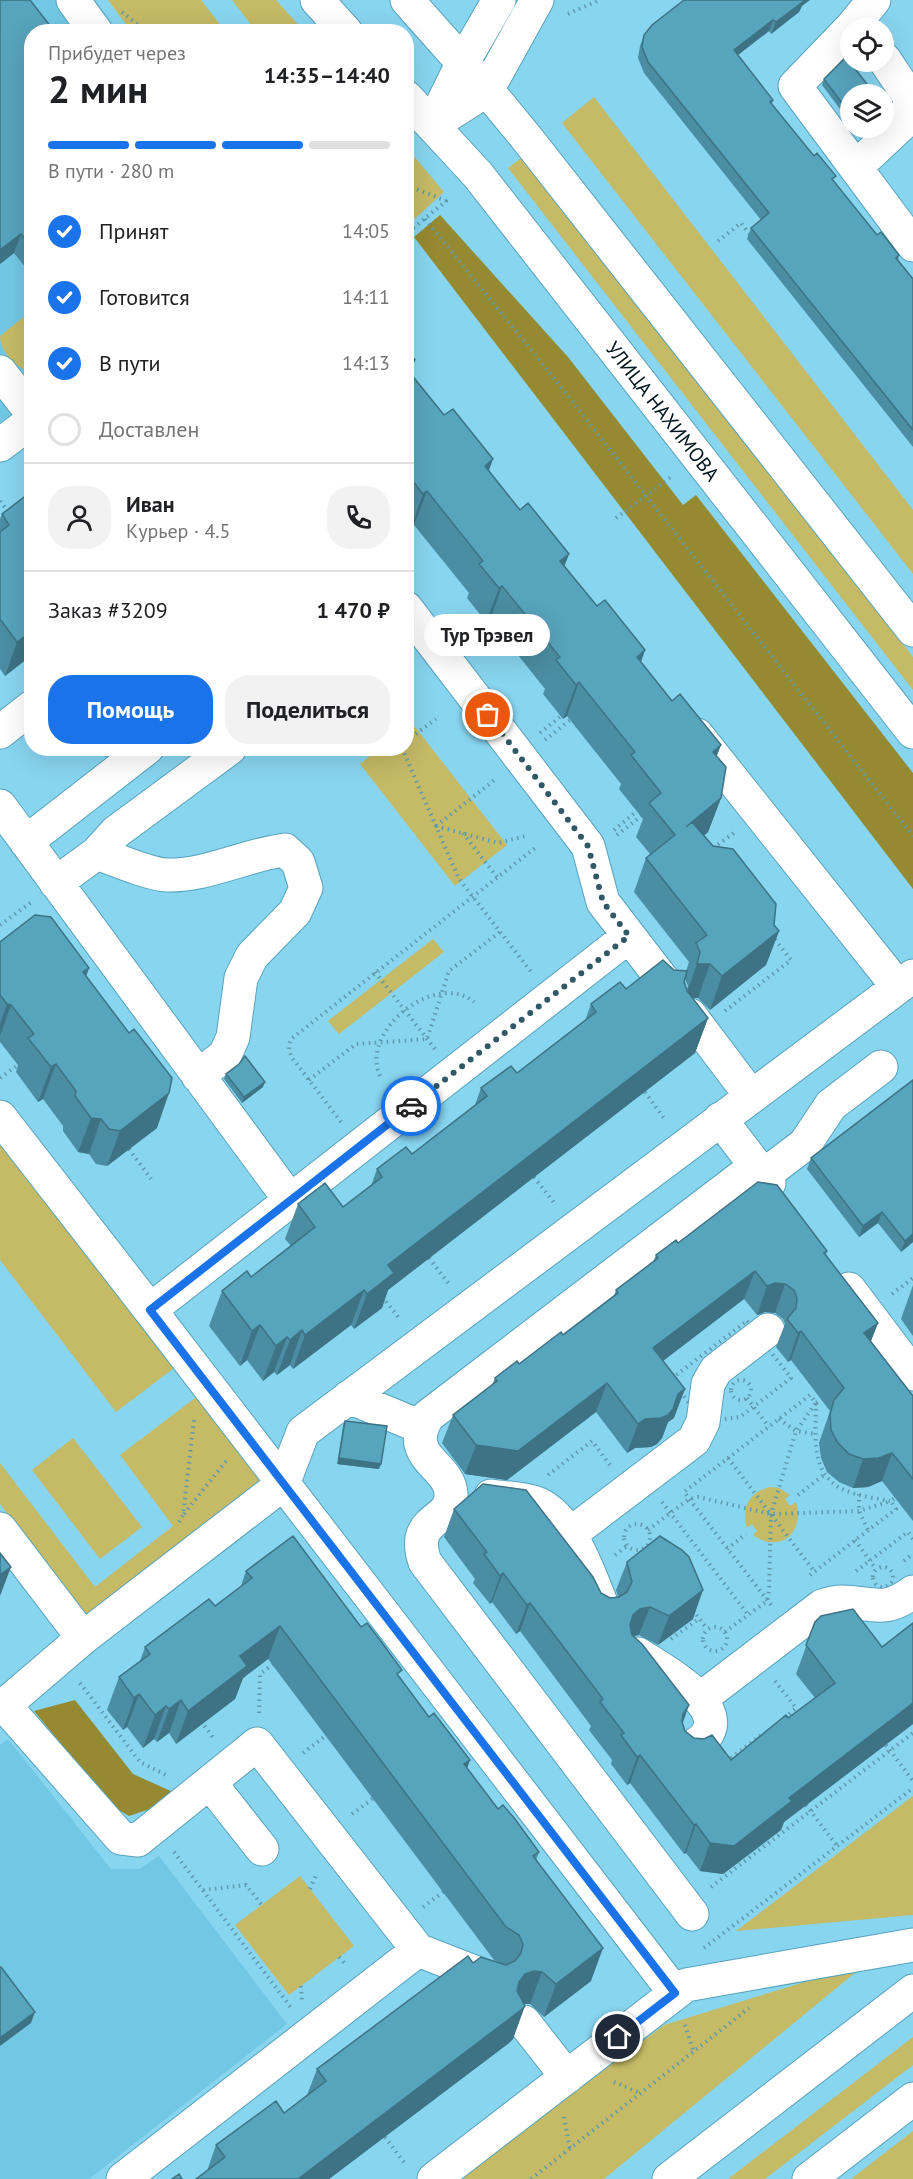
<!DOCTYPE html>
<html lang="ru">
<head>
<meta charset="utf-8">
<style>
  body { margin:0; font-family:"PT Sans",sans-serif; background:#f2f2f2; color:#202124; height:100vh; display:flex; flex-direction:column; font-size:22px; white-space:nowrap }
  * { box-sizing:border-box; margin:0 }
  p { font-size:20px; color:#757577 }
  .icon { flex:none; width:33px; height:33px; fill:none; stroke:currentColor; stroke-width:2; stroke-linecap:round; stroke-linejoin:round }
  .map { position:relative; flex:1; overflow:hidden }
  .panel { position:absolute; left:24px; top:24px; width:390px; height:732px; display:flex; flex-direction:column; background:#fff; border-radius:24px; box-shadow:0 6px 24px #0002 }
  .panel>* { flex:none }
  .buttons { position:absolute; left:840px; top:18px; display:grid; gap:12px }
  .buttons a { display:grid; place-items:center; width:54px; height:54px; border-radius:50%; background:#fff; box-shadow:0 6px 24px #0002; font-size:30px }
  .pin { position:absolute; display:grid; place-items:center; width:51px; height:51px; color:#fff; margin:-26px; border:3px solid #fff; border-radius:50%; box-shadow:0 2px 6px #0007 }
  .courier { position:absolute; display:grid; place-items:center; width:60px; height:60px; margin:-30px; border:4px solid #1a73e8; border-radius:50%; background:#fff; color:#222; box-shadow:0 2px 8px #0007 }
  .bubble { position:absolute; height:42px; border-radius:21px; background:#fff; box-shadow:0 6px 24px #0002; font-size:20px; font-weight:700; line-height:42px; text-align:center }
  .head em { font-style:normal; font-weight:700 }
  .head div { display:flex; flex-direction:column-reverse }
  .head { display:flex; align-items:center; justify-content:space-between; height:102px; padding:0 24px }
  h1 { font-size:39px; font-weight:700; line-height:45px }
  .bar { display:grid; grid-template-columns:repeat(4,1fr); gap:9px 6px; align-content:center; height:72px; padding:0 24px }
  .bar i { height:8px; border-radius:4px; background:#e0e0e0 }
  .bar .on { background:#1a73e8 }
  .bar p { grid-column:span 4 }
  .line { display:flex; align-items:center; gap:15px; padding:0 24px; border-top:2px solid #e0e0e0 }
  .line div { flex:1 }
  .round { display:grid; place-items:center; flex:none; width:63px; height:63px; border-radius:24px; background:#f2f2f2 }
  ol { padding:0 24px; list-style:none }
  li { display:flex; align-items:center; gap:18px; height:66px }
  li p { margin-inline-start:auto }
  li .icon { padding:6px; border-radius:50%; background:#1a73e8; color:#fff; stroke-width:4 }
  li:last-child { color:#757577 }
  li i { width:33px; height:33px; border:3px solid #e0e0e0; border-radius:50% }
  .cta { display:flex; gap:12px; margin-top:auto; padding:12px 24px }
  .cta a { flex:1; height:69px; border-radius:24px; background:#1a73e8; color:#fff; font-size:24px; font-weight:700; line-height:69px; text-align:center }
  .cta a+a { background:#f2f2f2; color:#202124 }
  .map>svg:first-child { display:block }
  .built { fill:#72c8e4 }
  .green { fill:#c5ba66 }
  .forest { fill:#958a31 }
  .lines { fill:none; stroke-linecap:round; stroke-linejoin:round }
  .minor-casing { stroke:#55a2bb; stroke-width:35 }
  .major-casing { stroke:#55a2bb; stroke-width:35 }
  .path { stroke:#5e9aae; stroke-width:4; stroke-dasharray:1.5 4.5; stroke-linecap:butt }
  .minor { stroke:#fff; stroke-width:33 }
  .major { stroke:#fff; stroke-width:33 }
  .wall { fill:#4b8da3; fill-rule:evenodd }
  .shaded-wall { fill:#3d7384 }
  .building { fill:#57a4bd; stroke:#3d7384; stroke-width:1.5 }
  .done { stroke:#305866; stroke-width:6; stroke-dasharray:0 10.8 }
  .route { stroke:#1a73e8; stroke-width:8 }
  .labels { text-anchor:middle; stroke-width:4.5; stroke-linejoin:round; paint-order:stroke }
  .street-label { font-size:20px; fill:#00151c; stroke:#95e2fd }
</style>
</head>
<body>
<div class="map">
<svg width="913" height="2179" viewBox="0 0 913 2179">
  <rect width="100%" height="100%" fill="#88d5f0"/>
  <path class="built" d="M0,0H95L118,31L32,32L31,404L0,428Z
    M8,1739L111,1869H139L159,1856L287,2024L89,2179H0V1745Z"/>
  <path class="green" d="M108,0H201L225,31H131Z
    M232,0H276L304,31H256Z
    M594,97L913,510V574L562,123Z
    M407,148L444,192L407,226H406Z
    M524,156L913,657V690L508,168Z
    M31,311V372C16,368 0,352 0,336Z
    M412,723L507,845L455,886L360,764L379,749L406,748L407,727Z
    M433,939L444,952L339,1034L328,1021Z
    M0,1140L174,1368L116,1412L0,1260Z
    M199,1395L265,1482L87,1618L0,1504V1463L95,1587L173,1526L120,1455Z
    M73,1438L142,1527L100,1559L32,1470Z
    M770,1487L779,1488L790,1495L785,1499L790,1506L796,1502C805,1533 780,1554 753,1535L757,1531L752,1524L747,1528C741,1508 749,1492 770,1487Z
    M913,1796V1915L736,1931Z
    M300,1876L354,1946L289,1995L235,1925Z
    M867,1963L604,2179H459L664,2025Z
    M913,2037V2065L765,2179H728Z
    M913,2131V2179H851Z"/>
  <path class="forest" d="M440,215L568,357L683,505L696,495L913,773V889L414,237Z
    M75,1700L133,1774L173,1792L150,1809L129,1816L112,1806L34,1711Z"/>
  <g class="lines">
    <g class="minor-casing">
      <path id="minor" d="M73,0L96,32
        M851,28L874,0
        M850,29L795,86L913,245
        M432,125L487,90L537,0
        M432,125L463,62L499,0
        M856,167L904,122L911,99L884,59
        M0,372L32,413
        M0,445L32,421
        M406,608L588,846L603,902L669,988
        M0,732L32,707
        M697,735L898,987
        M0,806L290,1200
        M26,842L147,748
        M97,853C113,859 152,875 167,875C207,876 245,855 285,850L298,862L306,888L295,912L252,956L241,978L233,1037L225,1055L198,1076
        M56,883L97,853L116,832L230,748
        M629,936L150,1310L675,1993
        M690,1015L751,1096
        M0,1117L150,1310
        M720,1119L769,1183
        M763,1176L805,1144L831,1105L881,1067
        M849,1289L913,1374
        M349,1397L421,1427
        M491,1496C505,1498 520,1498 533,1502C570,1513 590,1576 603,1608
        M0,1529L83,1638
        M569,1535L694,1440L703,1422L708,1384L716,1370L768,1330
        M638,1654C659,1668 731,1705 705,1737C701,1741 695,1745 690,1749
        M700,1699L822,1606C828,1604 835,1602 841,1602C872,1602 884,1614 913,1592
        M5,1706L121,1838L138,1840L257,1744L418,1950L492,1979
        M0,1709L83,1638L283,1484L303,1432L913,976
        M210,1783L262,1849
        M692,1914L425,1562C409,1516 452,1524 451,1494C450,1464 402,1458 428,1416L756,1166
        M524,2022L567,2077
        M123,2179L418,1950
        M434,2179L686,1985L913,1945"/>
    </g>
    <g class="major-casing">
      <g id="major">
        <path d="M317,0L346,32"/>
        <path d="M407,0L487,90L525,136L913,630"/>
        <path id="s1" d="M406,97L478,175L913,732"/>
        <path d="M669,2179L913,1991"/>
        <path d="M809,2179L913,2099"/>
      </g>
    </g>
    <path class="path" d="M122,12L147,32
      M568,14L599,0
      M406,185L446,201L406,234
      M425,219L549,372L913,836
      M718,241L741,223L752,237
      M0,501L9,513
      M616,518L672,476
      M406,529L409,527
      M406,534L416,526
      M466,634L484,620
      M469,640L491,621
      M540,733L561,716
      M545,740L570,720
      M406,741L436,719
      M402,748L459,879L532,973
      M436,826L497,778
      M436,826L498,843L526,836
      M614,830L637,811
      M463,833L497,877
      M617,835L644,814
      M713,848L734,833
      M0,925L33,901
      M375,972L435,1049
      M725,1011L791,960L773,937
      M380,1076C359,1031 436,970 474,1002
      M0,1078L18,1065
      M309,1080L356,1044L427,1039L449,971L500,932
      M645,1092L666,1121
      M341,1122L293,1059C289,1052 288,1047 291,1039L535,848
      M129,1149L151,1179
      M534,1177L555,1204
      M429,1258L449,1284
      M892,1294L913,1278
      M382,1301L384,1299L399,1318
      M747,1321L791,1378L740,1417L703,1422L671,1379Z
      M731 1390a10 10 0 1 1 20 0a10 10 0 1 1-20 0Z
      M747,1398L769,1427
      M816,1403C816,1435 809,1474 844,1490C858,1496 875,1498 890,1501
      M779,1419L796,1431L816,1434
      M728,1458L814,1571
      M548,1475L592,1441L610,1465
      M859,1494V1511L868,1530
      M798,1495L824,1475
      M662,1502L749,1616
      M184,1514L226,1461
      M179,1522L183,1515L194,1420
      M624 1537a13 13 0 1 1 26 0a13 13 0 1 1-26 0Z
      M648,1530L689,1499L698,1497L771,1514L859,1511L891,1501
      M855,1540L876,1569
      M727,1549L746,1534
      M615,1555L627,1546
      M904,1561L913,1554
      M873 1577a10 10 0 1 1 20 0a10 10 0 1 1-20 0Z
      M856,1571L908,1532L913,1539
      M810,1575L896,1509L891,1501L899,1495
      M771,1605L684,1492L810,1395L816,1403L824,1397
      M693,1610L707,1629
      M703 1639a12 12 0 1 1 24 0a12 12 0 1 1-24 0Z
      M725,1632L767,1601L769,1591L771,1514L796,1431L816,1403
      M671,1639L700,1618
      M775,1681L796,1708L784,1718
      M80,1683L140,1762L168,1776
      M259,1713L260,1674L276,1662
      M201,1721L214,1739
      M886,1745L913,1781
      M303,1753L328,1734
      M731,1758L761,1735
      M806,1805L837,1846
      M352,1814L375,1797
      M174,1852L292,2009
      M711,1887L913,1733
      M310,1889L317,1873
      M203,1890L246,1885L262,1905
      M423,1907L446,1890
      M704,1948L913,1788
      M339,1957L347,1966
      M301,1986L302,2001
      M685,2025L693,2050
      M614,2082L640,2093
      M564,2117L570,2149
      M385,2137L406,2165
      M531,2179L749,2008"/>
    <use href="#minor" class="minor"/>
    <use href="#major" class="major"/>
  </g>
  <path class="wall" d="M0,0L32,32V276L14,253L0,264Z
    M802,6L799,12L771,34L769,31L738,55L773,100L772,104L834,182L877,235L899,255L898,260L913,279V447L747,239L751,228L761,220L644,73L638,58L640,46L644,35Z
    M824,79L865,90L859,94H850V101L840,109L822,85Z
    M406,350L415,360L410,373L520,510L569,554L564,566L597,606L645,650L641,662L717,756L721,798L708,832L704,836L779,931L766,965L710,1010L698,998H693L708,1018L695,1053L388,1290L382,1308L354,1329L351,1325L293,1369L290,1365L277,1375L274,1372L263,1381L247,1360L240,1366L209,1326L222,1291L251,1277L291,1246L285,1239L298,1204L343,1207L371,1186L377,1169L412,1154L475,1105L481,1088L517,1073L585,1021L591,1004L674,970L686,971L689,962L634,892L646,858L650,854L636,837L643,819L619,789L621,784L567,716L563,719L543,694L545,689L490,620L486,622L467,598L469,593L414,525L411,528L406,523ZM685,979L688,986L687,989L684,982Z
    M32,491V655L5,676L0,669V519L2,514Z
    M99,748H116L105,757Z
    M0,942L89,968L86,976L157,1128L107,1166L96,1164L89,1154L78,1152L63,1131V1126L43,1099L38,1102L16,1072L18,1065L0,1042Z
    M226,1074L263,1087L242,1103L224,1079Z
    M913,1080V1242L901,1252L878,1223L859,1237L807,1169L811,1158Z
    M678,1243L827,1251L826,1255L878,1323L871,1341L913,1396V1521L882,1481L868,1487L853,1488L839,1482L827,1472L821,1458L819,1443L830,1411L791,1360L788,1362L776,1347L785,1324L783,1319L775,1313L765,1312L757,1315L744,1299L663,1361L674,1418L668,1422L662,1438L657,1444L651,1447L635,1448L627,1453L596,1412L507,1480L465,1474L442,1443L453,1415L492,1385L495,1378L519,1364L563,1335L614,1296L616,1290L653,1262L656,1255Z
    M913,1285V1336L901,1319Z
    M345,1421L379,1469L337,1464L343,1426Z
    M454,1509L610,1598L618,1597L616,1590L627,1562L693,1619L658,1645L639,1635L634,1636L682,1724L685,1731L694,1738L731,1760L815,1698L796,1674L815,1622L882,1647L913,1623V1724L784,1822L781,1830L723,1874L700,1871L686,1853L684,1854L630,1783L627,1785L611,1764L612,1760L589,1730L591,1726L520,1631L516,1634L492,1602L490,1604L473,1583L475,1579L444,1537Z
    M246,1571L361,1627L400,1677L429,1717L470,1760L467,1768L498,1809L539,1852L536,1860L591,1981L544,2017L530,2004H524L513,2039L509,2043L329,2179H196L207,2171L216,2145L284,2113L307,2095L317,2069L473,1963L498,1962L494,1960L268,1659L243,1678L235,1699L176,1744L169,1733L157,1742L154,1739L143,1748L127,1727L123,1730L107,1710L119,1677L140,1661L145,1647L215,1606L241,1586Z"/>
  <path class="shaded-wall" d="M801,0H810L802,6L799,12L771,34L776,22Z
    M773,20L769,31L730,61L734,50Z
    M867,84L865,90L859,94H853Z
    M850,97V101L840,109L842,103Z
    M21,234L14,253L0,264V250Z
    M415,360L406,382V367Z
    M493,459L481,493L485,466Z
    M427,491L414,525L411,528L423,494Z
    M569,554L556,588L560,561Z
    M502,586L490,620L486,622L499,588Z
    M32,631V655L5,676L17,642Z
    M645,650L633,684L637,657Z
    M579,682L567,716L563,719L576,685Z
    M721,745L708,779L713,752Z
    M111,748H116L105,757L107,751Z
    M721,798L708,832L673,861L686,827Z
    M779,931L766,965L710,1010L722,976Z
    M697,964H710L698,998H685Z
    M89,968L76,1003L83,972Z
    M7,1004L11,1005L0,1036V1024Z
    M708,1018L695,1053L388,1290L382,1308L354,1329L367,1294L388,1265Z
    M56,1064L43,1099L38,1102L51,1067Z
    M265,1082L263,1087L242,1103L244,1097Z
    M169,1093L157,1128L107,1166L120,1131Z
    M91,1118L101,1119L89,1154L78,1152Z
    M882,1212L878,1223L859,1237L863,1226Z
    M913,1234V1242L901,1252L905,1241Z
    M755,1271L744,1299L643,1376L653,1348Z
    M775,1283L785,1284L775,1313L765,1312L757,1315L767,1286Z
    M364,1290L351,1325L293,1369L305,1335Z
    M878,1323L867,1351L864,1333Z
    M260,1325L247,1360L240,1366L252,1331Z
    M302,1330L290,1365L277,1375L290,1340Z
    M801,1331L791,1360L788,1362L798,1333Z
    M287,1337L274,1372L263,1381L276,1346Z
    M607,1383L596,1412L507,1480L465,1474L476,1445Z
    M685,1389L674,1418L668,1422L662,1438L657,1444L651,1447L635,1448L627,1453L638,1424Z
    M892,1453L882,1481L868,1487L853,1488L863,1459Z
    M339,1458L381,1464L379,1469L337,1464Z
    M11,1567L0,1596V1575Z
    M503,1573L492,1602L490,1604L500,1576Z
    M703,1590L693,1619L658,1645L669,1616Z
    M530,1603L520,1631L516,1634L527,1605Z
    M650,1607L639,1635L630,1637L622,1644L633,1615L640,1609Z
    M280,1626L268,1659L243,1678L235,1699L176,1744L188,1711L240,1656Z
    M139,1694L127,1727L123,1730L134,1698Z
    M181,1700L169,1733L157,1742L169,1709Z
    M913,1703V1724L784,1822L781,1830L723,1874L700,1871L710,1843L789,1798Z
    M689,1705L679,1734L683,1714Z
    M166,1706L154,1739L143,1748L155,1715Z
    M640,1755L630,1783L627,1785L637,1757Z
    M470,1760L458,1793L464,1764Z
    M696,1824L686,1853L684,1854L694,1825Z
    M603,1948L591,1981L544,2017L556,1984Z
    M534,1971L542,1972L530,2004L522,2003L513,2007L519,1982L525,1974Z
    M525,2006L513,2039L509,2043L329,2179H298Z
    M35,2012L31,2023L0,2046V2038Z"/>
  <path class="building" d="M0,0H30L55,32H32V247L21,234L0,250Z
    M684,0H803L804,1L776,22L773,20L734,50L773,100L770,102L814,156L817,153L836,176L832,179L877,235L881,232L899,255L896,258L913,279V430L751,228L769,213L648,62L642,47L644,35L652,25Z
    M846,57L867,84L853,94H850V97L842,103L824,79Z
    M406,350L415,360L406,367Z
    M406,368L444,415L453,409L493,459L485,466L520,510L528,503L569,554L560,561L597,606L605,600L645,650L637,657L672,701L680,694L721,745L713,752L726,767L721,798L686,827L692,822L713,846L733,849L776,904L774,925L779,931L722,976L710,964H697L700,952L696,943L707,935L646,858L675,835L649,803L661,793L631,755L635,752L579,682L576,685L556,660L560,657L502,586L499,588L479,564L483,561L427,491L423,494L406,473V467L407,466L406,465Z
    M32,491V631L17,642L0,619V532L9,525L2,514Z
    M35,915L51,917L89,968L83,972L129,1033L134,1029L172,1078L169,1093L120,1131L109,1129L101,1119L91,1118L75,1096L76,1091L56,1064L51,1067L28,1038L34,1034L11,1005L7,1004L0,995V942Z
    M663,960L674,970L687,971L684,982L687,991L708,1018L388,1265L394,1273L367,1294L364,1290L305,1335L302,1330L290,1340L287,1337L276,1346L260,1325L252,1331L222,1291L247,1271L251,1277L315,1227L298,1204L325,1183L343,1207L382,1177L377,1169L386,1162L406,1147L412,1154L487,1096L481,1088L511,1066L517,1073L596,1012L591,1004L620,982L626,989Z
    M245,1056L265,1082L244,1097L226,1074L239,1064Z
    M913,1080V1234L905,1241L882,1212L863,1226L811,1158Z
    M758,1182L777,1185L827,1251L824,1253L878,1323L864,1333L913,1396V1479L892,1453L879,1458L863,1459L849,1454L838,1443L831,1430L830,1414L834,1400L844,1388L801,1331L798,1333L787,1319L796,1308L797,1298L794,1290L785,1284L775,1283L767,1286L755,1271L653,1348L685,1389L678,1394L673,1409L668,1415L661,1418L645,1419L638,1424L607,1383L518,1451L476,1445L453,1415L497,1381L495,1378L517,1361L519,1364L561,1332L563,1335L618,1293L616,1290L658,1258L656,1255L676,1240L678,1243Z
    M345,1421L387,1426L381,1464L339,1458Z
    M483,1484L526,1490L593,1577L601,1593L610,1598L619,1597L627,1592L632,1582L627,1562L660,1536L682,1550L689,1557L703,1590L669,1616L650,1607L640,1609L633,1615L630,1625L632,1635L642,1644L689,1705L683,1714L682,1722L685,1731L694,1738L704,1739L712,1735L731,1760L770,1728L786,1715L788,1718L835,1683L806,1645L815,1622L821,1616L853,1609L882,1647L913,1623V1703L789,1798L792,1801L734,1846L710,1843L696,1824L694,1825L640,1755L637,1757L621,1735L624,1733L600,1702L603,1699L530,1603L527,1605L503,1573L500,1576L484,1554L487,1552L454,1509Z
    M293,1536L361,1627L367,1623L380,1640L402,1670L397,1674L429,1717L434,1713L470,1760L464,1764L498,1809L503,1805L515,1819L539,1852L533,1856L603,1948L556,1984L542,1972L534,1971L525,1974L519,1982L517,1991L525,2006L521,2010L298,2179H196L225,2157L216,2145L276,2101L284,2113L326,2081L317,2069L468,1956L473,1963L481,1957L506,1965L515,1961L521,1953L523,1944L519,1935L506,1927L280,1626L240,1656L247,1666L188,1711L181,1700L169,1709L166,1706L155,1715L139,1694L134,1698L119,1677L150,1654L145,1647L209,1599L215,1606L252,1578L246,1571Z
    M0,1553L11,1567L0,1575Z
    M1,1967L35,2012L0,2038V1968Z
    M179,2174L182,2179H172Z"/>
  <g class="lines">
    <path class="done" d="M411,1106L629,936L603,902L588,846L488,715"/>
    <path class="route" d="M411,1106L150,1310L675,1993L618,2037"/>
  </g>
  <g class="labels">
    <g class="street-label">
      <text dy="7" stroke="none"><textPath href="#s1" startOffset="406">УЛИЦА НАХИМОВА</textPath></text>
    </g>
  </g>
</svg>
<div class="buttons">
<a><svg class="icon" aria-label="locate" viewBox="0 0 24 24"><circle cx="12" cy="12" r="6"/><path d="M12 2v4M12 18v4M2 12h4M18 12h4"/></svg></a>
<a><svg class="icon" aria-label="layers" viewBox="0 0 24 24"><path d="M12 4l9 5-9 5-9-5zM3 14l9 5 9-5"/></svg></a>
</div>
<div class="pin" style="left:488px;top:715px;background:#ea580c"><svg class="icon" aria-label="bag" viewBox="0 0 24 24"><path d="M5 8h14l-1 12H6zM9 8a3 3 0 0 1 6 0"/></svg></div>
<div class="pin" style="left:618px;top:2037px;background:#1f2937"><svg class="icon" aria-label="home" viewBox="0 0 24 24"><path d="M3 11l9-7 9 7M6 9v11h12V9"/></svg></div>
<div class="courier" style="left:411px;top:1106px"><svg class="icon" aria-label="car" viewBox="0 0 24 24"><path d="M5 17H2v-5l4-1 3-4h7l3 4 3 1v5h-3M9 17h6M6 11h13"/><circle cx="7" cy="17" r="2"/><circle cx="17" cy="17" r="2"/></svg></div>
<div class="bubble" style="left:424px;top:614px;width:126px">Тур Трэвел</div>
<section class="panel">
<div class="head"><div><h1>2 мин</h1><p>Прибудет через</p></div><em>14:35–14:40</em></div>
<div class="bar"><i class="on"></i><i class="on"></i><i class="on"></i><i></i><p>В пути · 280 m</p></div>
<ol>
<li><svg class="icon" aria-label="check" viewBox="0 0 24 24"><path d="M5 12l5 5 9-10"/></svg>Принят<p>14:05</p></li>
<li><svg class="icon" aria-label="check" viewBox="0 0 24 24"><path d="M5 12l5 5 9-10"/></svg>Готовится<p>14:11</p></li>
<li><svg class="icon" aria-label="check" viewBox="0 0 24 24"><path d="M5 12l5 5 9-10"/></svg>В пути<p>14:13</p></li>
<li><i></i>Доставлен</li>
</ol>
<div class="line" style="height:108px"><a class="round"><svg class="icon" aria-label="person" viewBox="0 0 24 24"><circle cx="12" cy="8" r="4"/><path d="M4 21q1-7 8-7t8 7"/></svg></a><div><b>Иван</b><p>Курьер · 4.5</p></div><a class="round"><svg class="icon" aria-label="phone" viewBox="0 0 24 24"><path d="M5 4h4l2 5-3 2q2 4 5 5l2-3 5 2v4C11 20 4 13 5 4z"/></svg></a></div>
<div class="line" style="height:78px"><div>Заказ #3209</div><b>1 470 ₽</b></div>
<div class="cta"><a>Помощь</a><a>Поделиться</a></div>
</section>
</div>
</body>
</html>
